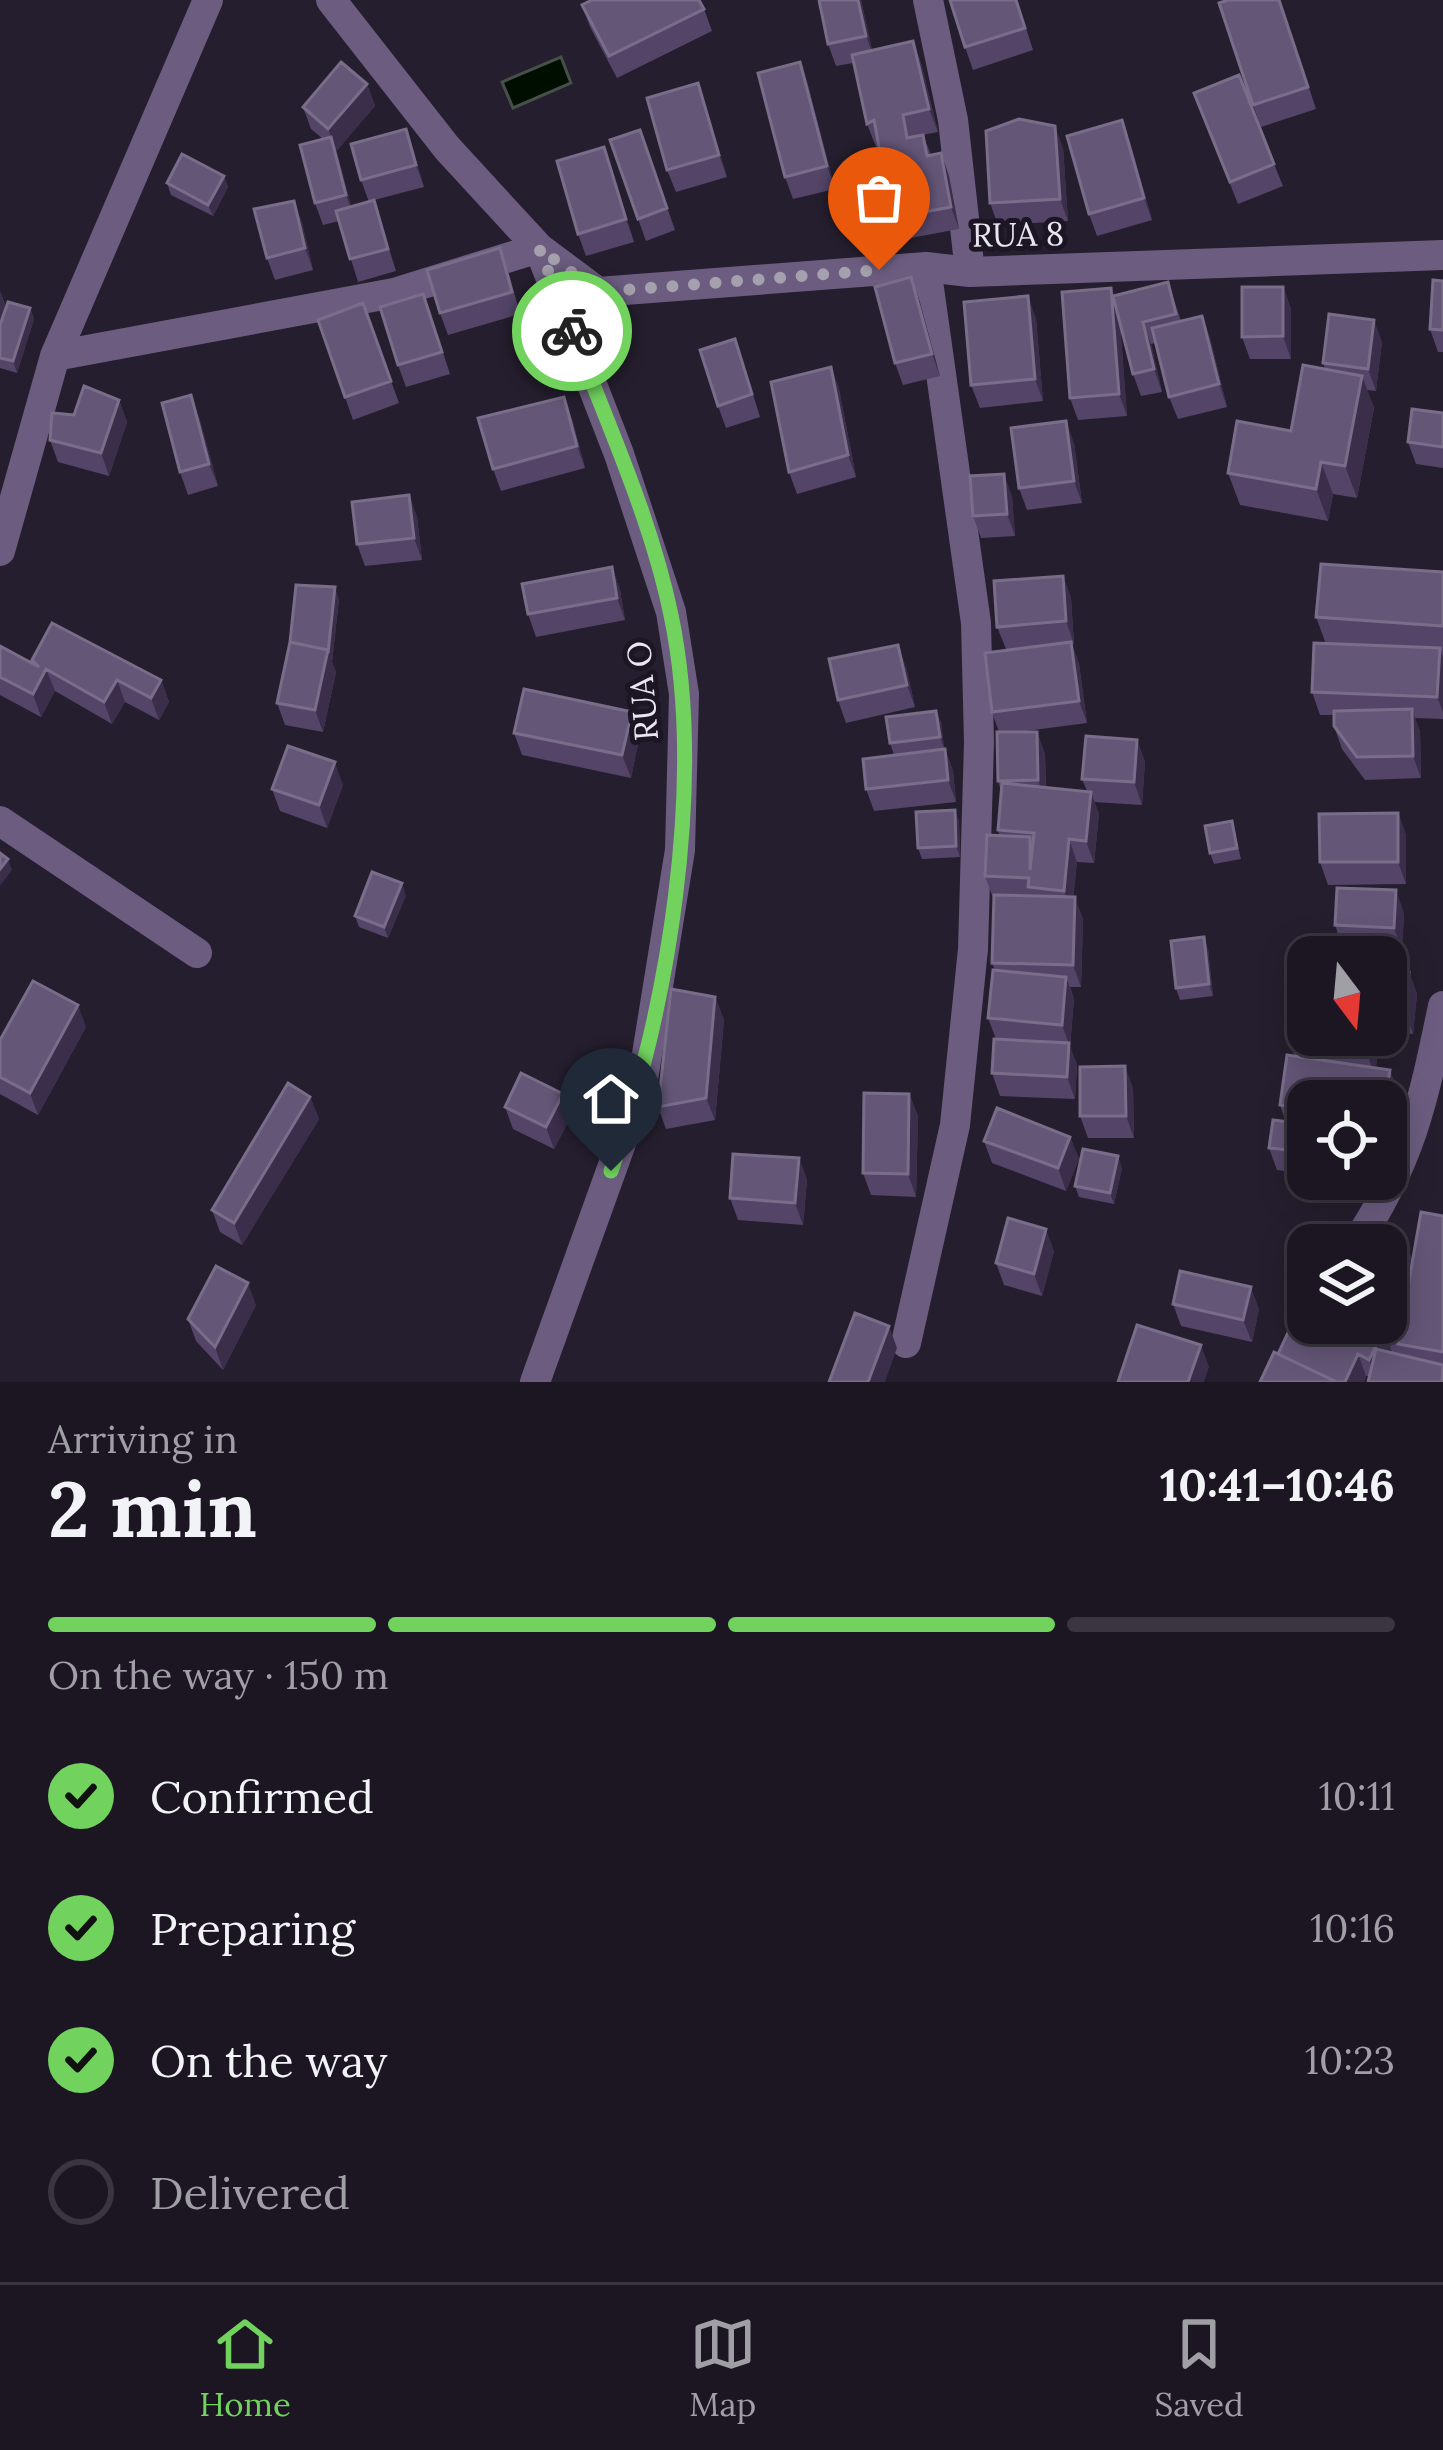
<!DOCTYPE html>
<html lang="en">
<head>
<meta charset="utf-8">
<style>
  body { margin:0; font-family:Lora,serif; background:#251f2a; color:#f1f3f6; height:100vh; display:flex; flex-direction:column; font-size:45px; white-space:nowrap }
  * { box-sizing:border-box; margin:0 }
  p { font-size:39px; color:#a09fa5 }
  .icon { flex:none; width:66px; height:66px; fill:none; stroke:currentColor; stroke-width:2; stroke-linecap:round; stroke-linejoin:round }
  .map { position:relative; height:1382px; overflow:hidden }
  .side { display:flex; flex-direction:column; background:#1c1622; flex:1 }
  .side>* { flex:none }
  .needle { width:78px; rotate:164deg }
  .controls { position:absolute; left:1287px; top:936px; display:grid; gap:24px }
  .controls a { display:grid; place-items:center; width:120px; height:120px; border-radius:24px; background:#1c1622; box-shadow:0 6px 30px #0003,0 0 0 3px #3a3540; font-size:60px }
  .pin { position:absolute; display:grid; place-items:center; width:102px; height:102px; color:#fff; margin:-123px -51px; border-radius:50% 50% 50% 0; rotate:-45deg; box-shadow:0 0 12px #0007 }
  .pin .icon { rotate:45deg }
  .courier { position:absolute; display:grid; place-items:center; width:120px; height:120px; margin:-60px; border:9px solid #71d35e; border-radius:50%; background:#fff; color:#222; box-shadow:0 3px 15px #0007 }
  .overview em { font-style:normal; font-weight:800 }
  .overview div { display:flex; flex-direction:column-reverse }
  .overview { display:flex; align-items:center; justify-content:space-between; height:204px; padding:0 48px }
  h1 { font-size:78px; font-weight:800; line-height:90px }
  .bar { display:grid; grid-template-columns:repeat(4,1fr); gap:18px 12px; align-content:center; height:144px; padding:0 48px }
  .bar i { height:15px; border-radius:9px; background:#3a3540 }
  .bar .current { background:#71d35e }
  .bar p { grid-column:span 4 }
  ol { padding:0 48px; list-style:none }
  li { display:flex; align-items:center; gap:36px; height:132px }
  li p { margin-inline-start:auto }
  li .icon { padding:12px; border-radius:50%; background:#71d35e; color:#111; stroke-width:4 }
  li:last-child { color:#a09fa5 }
  li i { width:66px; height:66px; border:6px solid #3a3540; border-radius:50% }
  .tabs { display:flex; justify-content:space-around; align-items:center; height:168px; border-top:3px solid #3a3540; background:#1c1622; font-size:33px; color:#a09fa5 }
  .tabs a { display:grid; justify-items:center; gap:6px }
  .tabs .current { color:#71d35e }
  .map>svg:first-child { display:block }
  .water { fill:#000e00; stroke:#464f48; stroke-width:3 }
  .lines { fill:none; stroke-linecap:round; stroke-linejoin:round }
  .minor { stroke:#6c5d80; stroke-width:30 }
  .wall { fill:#544568; fill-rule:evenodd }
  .shaded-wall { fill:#3b2e4b }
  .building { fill:#645677; stroke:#796d8a; stroke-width:3 }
  .done { stroke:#a5a0ad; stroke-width:12; stroke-dasharray:0 21.6 }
  .route { stroke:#71d35e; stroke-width:15 }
  .labels { text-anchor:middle; stroke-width:10; stroke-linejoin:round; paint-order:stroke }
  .street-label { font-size:33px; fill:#eae6f1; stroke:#1b1524 }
</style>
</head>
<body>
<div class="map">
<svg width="1443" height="1382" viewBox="0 0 1443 1382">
  <rect width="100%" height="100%" fill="#251e2e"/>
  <path class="water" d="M561,57L571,83L513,108L502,82Z"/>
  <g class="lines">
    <path class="minor" d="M331,0L447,148L539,248L619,454L671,612L684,694L680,850L642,1085L535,1382
      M928,0L953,120L970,272
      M539,248L598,292L926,267L970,272L1443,255
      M55,356L394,293L539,248
      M0,551L55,356L208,0
      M0,821L197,953
      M1355,1245C1411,1161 1423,1102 1443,1006
      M906,1343L955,1125L973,949L979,742L976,623L926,267"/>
  </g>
  <path class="wall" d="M819,0H861L872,50L913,41L921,63L938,132L911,137L923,135L931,155L941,153L949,176L959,229L900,240L892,218L879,145L876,147L867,124L853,63L836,66L828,44Z
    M1017,0L1033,50L973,70L965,47Z
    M1280,0L1316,109L1261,127L1253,105Z
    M582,5L704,9L712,31L617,78L590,27Z
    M800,62L808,85L835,189L793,199L785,177Z
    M698,83L727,177L676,192L667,170Z
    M367,84L375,106L336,150L351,206L369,202L361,180L406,129L424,187L374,200L396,271L358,282L339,221L323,225L315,203L323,139L311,129L303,107Z
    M1194,93L1274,164L1283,186L1238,204Z
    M640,130L675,230L646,241L610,140Z
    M1130,142L1152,220L1097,236L1089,214Z
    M604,147L634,242L586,256L578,234Z
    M1063,148L1068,221L998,225L990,203Z
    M224,176L228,187L213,216L171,195L167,183Z
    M294,201L302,223L313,270L275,280L267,258Z
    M508,270L520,314L448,335L440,313Z
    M911,277L919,299L940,376L903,385L895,363Z
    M1443,281V352H1438L1430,329Z
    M1168,282L1181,321L1202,316L1210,338L1227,407L1178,419L1169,397L1156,343L1151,344L1162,392L1141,396L1133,374L1120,323L1127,416L1078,420L1070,398L1111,288L1114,295Z
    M1283,287L1291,309V359H1250L1242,337Z
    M0,291L6,307L30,308L34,319L17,373L0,368Z
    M363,303L399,403L353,420L318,320Z
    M431,316L450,374L406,387L398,365Z
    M1036,318L1043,401L980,408L971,385Z
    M1382,342L1376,391L1367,390L1374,408L1357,498L1333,494L1328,521L1240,505L1228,473L1291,431L1325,369L1323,363Z
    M743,362L760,417L726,428L718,406Z
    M831,367L839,389L856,477L797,494L789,472Z
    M119,400L127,422L109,476L58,462L50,440L74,415Z
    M1443,413V468L1416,464L1408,442Z
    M199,417L218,486L188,495L180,472Z
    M572,419L585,468L501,491L493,469Z
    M1074,443L1082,503L1027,510L1019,488Z
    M409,495L417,517L422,560L365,566L357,544Z
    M1012,496L1015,536L981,538L973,516Z
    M612,567L620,590L625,620L536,637L528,614Z
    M1443,572V719L1415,718L1420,732L1421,778L1365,780L1342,749L1334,726V715H1320L1312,692L1326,644L1316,617Z
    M1063,576L1071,598L1074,644H1072L1079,664L1087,723L1018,732H1037L1045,754L1046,787L1087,791L1082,779L1137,740L1145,762L1142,805L1094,802L1099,814L1094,863L1077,862L1073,897L1083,919L1081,987H1070L1074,999L1070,1047L1077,1065L1075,1099L1000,1096L992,1073L996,1039L988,1018L995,970L992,963L993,898L985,876L999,835L998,830L1001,791L998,781L999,732L992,712L1006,649L997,627Z
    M339,599L332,662L336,672L323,732L285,725L277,703Z
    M0,646L33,664L32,660L161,680L169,702L159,720L125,702L112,724L55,691L41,717L0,695Z
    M906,667L915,707L846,723L838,700Z
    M632,712L640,734L631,778L522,755L514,733Z
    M941,722L944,748L894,755L890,743Z
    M945,749L953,771L956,802L874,811L866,789Z
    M343,785L327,828L280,811L272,789Z
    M955,810L959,822L960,857L922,859L918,848Z
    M1398,813L1406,835V884L1328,885L1320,862Z
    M1232,821L1241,859L1214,864L1210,853Z
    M406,895L388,938L359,927L355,916Z
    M1404,913L1402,950L1343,948L1335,925Z
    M1208,949L1213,996L1180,1000L1176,988Z
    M1308,962V1035L1378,1049L1376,1068L1390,1070L1398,1092L1391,1141H1386V1101H1308V1174L1277,1170L1269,1148L1286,1122L1280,1105L1295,1057L1291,1046L1294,1018L1288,1000Z
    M1386,969L1409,972L1417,994L1413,1034L1386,1031Z
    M715,997L724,1020L715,1120L666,1129L658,1107Z
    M86,1027L38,1115L0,1094V1040Z
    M1133,1088L1134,1138H1088L1080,1116Z
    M909,1094L918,1116L916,1197L871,1195L863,1173Z
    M310,1097L319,1119L242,1245L220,1232L212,1210Z
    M505,1107L571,1116L554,1149L513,1129Z
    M1070,1137L1079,1159L1066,1191L992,1163L984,1141Z
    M799,1158L807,1180L803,1225L738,1220L730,1198Z
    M1122,1168L1114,1204L1079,1197L1075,1186Z
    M1443,1216V1382L1366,1376L1364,1382H1260L1278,1354L1308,1323H1386L1405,1240L1412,1260ZM1411,1266L1404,1310L1395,1304Z
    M1054,1251L1042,1296L1004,1285L996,1263Z
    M1308,1254V1292L1297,1281L1293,1270Z
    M1173,1304L1259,1309L1252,1342L1181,1326Z
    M256,1305L223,1370L196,1341L188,1319Z"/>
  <path class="shaded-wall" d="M858,0H861L874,58L866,36Z
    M913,41L921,63L938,132L929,109Z
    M800,62L808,85L835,189L827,166Z
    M698,83L706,106L727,177L719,155Z
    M367,84L375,106L337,151L328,129Z
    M1122,120L1130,142L1152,220L1144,198Z
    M1055,126L1063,148L1068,221L1060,199Z
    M406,129L414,151L424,187L416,165Z
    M331,137L339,159L354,217L346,195Z
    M604,147L612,170L634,242L626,219Z
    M941,153L949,176L959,229L951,207Z
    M224,176L228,187L213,216L208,205Z
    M294,201L302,223L313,270L305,248Z
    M911,277L919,299L940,376L932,354Z
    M1283,287L1291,309V359L1283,336Z
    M1111,288L1119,310L1127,416L1119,394Z
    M0,291L6,308L0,327Z
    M1028,296L1036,318L1043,401L1035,379Z
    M30,308L34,319L17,373L13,361Z
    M1202,316L1210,338L1227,407L1219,384Z
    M1374,320L1382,342L1376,391L1368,369Z
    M1143,322L1151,344L1162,392L1154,369Z
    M831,367L839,389L856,477L848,455Z
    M1362,376L1374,408L1357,498L1345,466Z
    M191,395L199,417L218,486L209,464Z
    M564,397L572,419L585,468L577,446Z
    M119,400L127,422L109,476L101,453Z
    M1066,421L1074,443L1082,503L1074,481Z
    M1321,462L1333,494L1328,521L1316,489Z
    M1004,474L1012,496L1015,536L1007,514Z
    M409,495L417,517L422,560L414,538Z
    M612,567L620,590L625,620L617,598Z
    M1063,576L1071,598L1074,644L1066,621Z
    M335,587L339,599L332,662L336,672L323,732L315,710Z
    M1071,642L1079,664L1087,723L1079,701Z
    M898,645L906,667L915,707L907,685Z
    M1440,648L1443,657V712L1437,697Z
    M46,669L55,691L41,717L33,694Z
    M117,680L125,702L112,724L104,702Z
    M161,680L169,702L159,720L151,698Z
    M1412,709L1420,732L1421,778L1413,756Z
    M936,711L941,722L944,748L940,737Z
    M632,712L640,734L631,778L622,755Z
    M1037,732L1045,754L1046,803L1038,780Z
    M1137,740L1145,762L1142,805L1134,782Z
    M945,749L953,771L956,802L948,780Z
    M335,762L343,785L327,828L319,805Z
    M1091,792L1099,814L1094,863L1086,841Z
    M955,810L959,822L960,857L956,846Z
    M1398,813L1406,835V884L1398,862Z
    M1069,839L1077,862L1072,913L1064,891Z
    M8,859L12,870L0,886V869Z
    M402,883L406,895L388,938L384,927Z
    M1396,890L1404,913L1402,950L1394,928Z
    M1075,897L1083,919L1081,987L1073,965Z
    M1204,937L1208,949L1213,996L1209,984Z
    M1409,972L1417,994L1413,1034L1405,1012Z
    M1066,977L1074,999L1070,1047L1062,1025Z
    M715,997L724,1020L715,1120L706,1098Z
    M78,1005L86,1027L38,1115L30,1093Z
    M1369,1035H1373L1378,1049L1375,1076L1367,1053Z
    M1069,1043L1077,1065L1075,1099L1067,1077Z
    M1125,1066L1133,1088L1134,1138L1126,1116Z
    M1390,1070L1398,1092L1391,1141L1386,1128V1101Z
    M563,1094L571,1116L554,1149L546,1127Z
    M909,1094L918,1116L916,1197L908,1174Z
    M310,1097L319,1119L242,1245L234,1223Z
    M1070,1137L1079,1159L1066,1191L1058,1168Z
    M1118,1156L1122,1168L1114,1204L1110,1193Z
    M799,1158L807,1180L803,1225L795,1203Z
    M1046,1229L1054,1251L1042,1296L1034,1274Z
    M1405,1240L1413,1262L1388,1320L1386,1313V1284Z
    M248,1283L256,1305L223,1370L215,1347Z
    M1251,1287L1259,1309L1252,1342L1243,1320Z
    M1403,1307L1411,1329L1398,1345L1393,1329Z
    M889,1326L897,1348L885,1382H868Z
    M1384,1330L1392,1352L1377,1382L1369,1360Z
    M1201,1345L1209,1367L1204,1382H1188Z
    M1358,1354L1366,1376L1364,1382H1345Z"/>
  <path class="building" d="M592,0H699L704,9L609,56L582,5Z
    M819,0H858L866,36L828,44Z
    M950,0H1016L1025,28L965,47Z
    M1228,0H1279L1308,87L1253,105L1219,3Z
    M913,41L929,109L903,115L907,138L923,135L927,156L941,153L951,207L892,218L874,120L867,124L852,55Z
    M341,62L367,84L328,129L303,107Z
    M800,62L827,166L785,177L758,73Z
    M1239,75L1274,164L1230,182L1194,93Z
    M698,83L719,155L667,170L647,98Z
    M1019,119L1055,126L1060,199L990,203L986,131Z
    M1122,120L1144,198L1089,214L1067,136Z
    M406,129L416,165L361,180L351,144Z
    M640,130L667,208L638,219L610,140Z
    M331,137L346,195L315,203L300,145Z
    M604,147L626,219L578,234L557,161Z
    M182,154L224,176L208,205L167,183Z
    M374,200L388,249L350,259L336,211Z
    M294,201L305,248L267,258L254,209Z
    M500,248L512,292L440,313L427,270Z
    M911,277L932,354L895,363L875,287Z
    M1433,280L1443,281V330L1430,329Z
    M1168,282L1176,314L1143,322L1154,369L1133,374L1113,296Z
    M1242,287H1283V336L1242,337Z
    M1111,288L1119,394L1070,398L1062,292Z
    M423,294L442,352L398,365L380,307Z
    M1028,296L1035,379L971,385L964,302Z
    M8,302L30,308L13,361L0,358V325Z
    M363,303L391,381L345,397L318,320Z
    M1329,314L1374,320L1368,369L1323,363Z
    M1202,316L1219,384L1169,397L1152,328Z
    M735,339L752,394L718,406L700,350Z
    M1303,365L1362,376L1345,466L1321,462L1316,489L1228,473L1237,421L1291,431Z
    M831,367L848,455L789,472L771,382Z
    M84,386L119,400L101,453L50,440L52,413L74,415Z
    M191,395L209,464L180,472L162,403Z
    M564,397L577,446L493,469L478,418Z
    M1412,409L1443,413V447L1408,442Z
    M1066,421L1074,481L1019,488L1011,428Z
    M1004,474L1007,514L973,516L970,476Z
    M409,495L414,538L357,544L352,502Z
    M1321,564L1443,572V626L1316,617Z
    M612,567L617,598L528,614L522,584Z
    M1063,576L1066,621L997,627L994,581Z
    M296,585L335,587L328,653V650L290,642Z
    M52,623L161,680L151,698L117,680L104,702L46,669L33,694L0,677V646L39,667L32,660Z
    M290,642L328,650L315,710L277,703Z
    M1071,642L1079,701L992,712L985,653Z
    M1314,643L1440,648L1437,697L1312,692Z
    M898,645L907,685L838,700L829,659Z
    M524,689L632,712L622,755L514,733Z
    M1412,709L1413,756L1357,757L1334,726V711Z
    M936,711L940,737L890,743L886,717Z
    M997,732H1037L1038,780L998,781Z
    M1086,736L1137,740L1134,782L1082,779Z
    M288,746L335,762L319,805L272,789Z
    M945,749L948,780L866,789L863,759Z
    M1002,783L1091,792L1086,841L1069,839L1064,891L1028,887L1029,878L985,876L987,835L1030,837V870L1034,833L998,830Z
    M955,810L956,846L918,848L916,812Z
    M1398,813V862H1320L1319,814Z
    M1232,821L1237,848L1210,853L1205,826Z
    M0,853L8,859L0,869Z
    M372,872L402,883L384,927L355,916Z
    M1337,888L1396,890L1394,928L1335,925Z
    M994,895L1075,897L1073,965L992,963Z
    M1204,937L1209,984L1176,988L1171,941Z
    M1292,960L1308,962V1002L1288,1000Z
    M1386,969L1409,972L1405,1012L1386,1010Z
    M993,970L1066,977L1062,1025L988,1018Z
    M33,981L78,1005L30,1093L0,1077V1040Z
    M671,989L715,997L706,1098L658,1107Z
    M1294,1018L1308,1020V1035H1369L1367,1053L1291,1046Z
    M994,1039L1069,1043L1067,1077L992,1073Z
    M1287,1055L1390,1070L1385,1101H1308V1109L1280,1105Z
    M1125,1066L1126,1116H1080V1067Z
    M521,1073L563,1094L546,1127L505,1107Z
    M288,1083L310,1097L234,1223L212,1210Z
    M864,1093L909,1094L908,1174L863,1173Z
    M997,1108L1070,1137L1058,1168L984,1141Z
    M1273,1120L1308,1124V1152L1269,1148Z
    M1083,1149L1118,1156L1110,1193L1075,1186Z
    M733,1154L799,1158L795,1203L730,1198Z
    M1421,1212L1443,1216V1352L1398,1344Z
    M1008,1218L1046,1229L1034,1274L996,1263Z
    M1363,1222L1405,1240L1386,1284V1245H1353Z
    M1325,1236L1334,1245H1317Z
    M1308,1254V1278L1305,1281L1293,1270Z
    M216,1266L248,1283L215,1347L188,1319Z
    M1180,1271L1251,1287L1243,1320L1173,1304Z
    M1306,1294L1308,1295V1323H1369L1384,1330L1369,1360L1358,1354L1345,1382H1337L1278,1354Z
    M1386,1300L1403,1307L1393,1329L1376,1323H1386Z
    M855,1313L889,1326L868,1382H829Z
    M1137,1325L1201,1345L1188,1382H1118Z
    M1376,1349L1443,1365L1442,1382H1368Z
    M1274,1352L1337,1382H1260Z"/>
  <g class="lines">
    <path class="done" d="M572,331L539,248L598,292L879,270"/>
    <path class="route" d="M572,331C607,423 651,518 671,615C706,782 668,1012 611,1171"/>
  </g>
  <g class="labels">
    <g class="street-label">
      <text transform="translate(1018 234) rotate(-1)" y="12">RUA 8</text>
      <text transform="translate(642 691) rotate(-95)" y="12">RUA O</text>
    </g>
  </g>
</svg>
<div class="controls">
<a><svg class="needle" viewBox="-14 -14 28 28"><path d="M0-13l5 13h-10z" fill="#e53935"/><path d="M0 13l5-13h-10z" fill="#a09fa5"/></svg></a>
<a><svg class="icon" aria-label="locate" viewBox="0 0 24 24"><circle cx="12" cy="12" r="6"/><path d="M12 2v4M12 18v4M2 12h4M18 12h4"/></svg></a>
<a><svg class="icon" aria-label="layers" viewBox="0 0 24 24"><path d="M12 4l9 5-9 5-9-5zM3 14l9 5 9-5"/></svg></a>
</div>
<div class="pin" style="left:879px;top:270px;background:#ea580c"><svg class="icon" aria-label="bag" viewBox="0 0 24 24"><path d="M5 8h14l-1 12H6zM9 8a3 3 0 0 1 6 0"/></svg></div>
<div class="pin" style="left:611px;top:1171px;background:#1f2937"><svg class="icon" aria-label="home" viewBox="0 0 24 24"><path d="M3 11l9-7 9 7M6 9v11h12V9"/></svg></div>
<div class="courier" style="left:572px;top:331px"><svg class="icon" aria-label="bike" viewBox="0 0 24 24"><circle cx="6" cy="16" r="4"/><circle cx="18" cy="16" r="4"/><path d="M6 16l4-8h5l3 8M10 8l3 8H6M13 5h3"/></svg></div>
</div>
<section class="side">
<div class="overview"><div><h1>2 min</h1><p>Arriving in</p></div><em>10:41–10:46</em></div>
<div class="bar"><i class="current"></i><i class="current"></i><i class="current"></i><i></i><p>On the way · 150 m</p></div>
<ol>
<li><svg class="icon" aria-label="check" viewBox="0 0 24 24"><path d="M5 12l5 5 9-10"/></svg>Confirmed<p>10:11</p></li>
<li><svg class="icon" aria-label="check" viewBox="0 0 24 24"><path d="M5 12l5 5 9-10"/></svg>Preparing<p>10:16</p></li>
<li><svg class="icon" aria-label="check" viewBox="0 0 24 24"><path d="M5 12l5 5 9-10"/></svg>On the way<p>10:23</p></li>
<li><i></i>Delivered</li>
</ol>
</section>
<nav class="tabs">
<a class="current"><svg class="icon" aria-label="home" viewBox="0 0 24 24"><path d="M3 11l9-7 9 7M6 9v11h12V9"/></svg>Home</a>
<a><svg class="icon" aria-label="map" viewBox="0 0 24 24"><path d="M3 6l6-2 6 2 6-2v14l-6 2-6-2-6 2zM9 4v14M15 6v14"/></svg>Map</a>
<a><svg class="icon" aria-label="saved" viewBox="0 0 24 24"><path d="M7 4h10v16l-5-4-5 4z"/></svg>Saved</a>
</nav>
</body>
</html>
